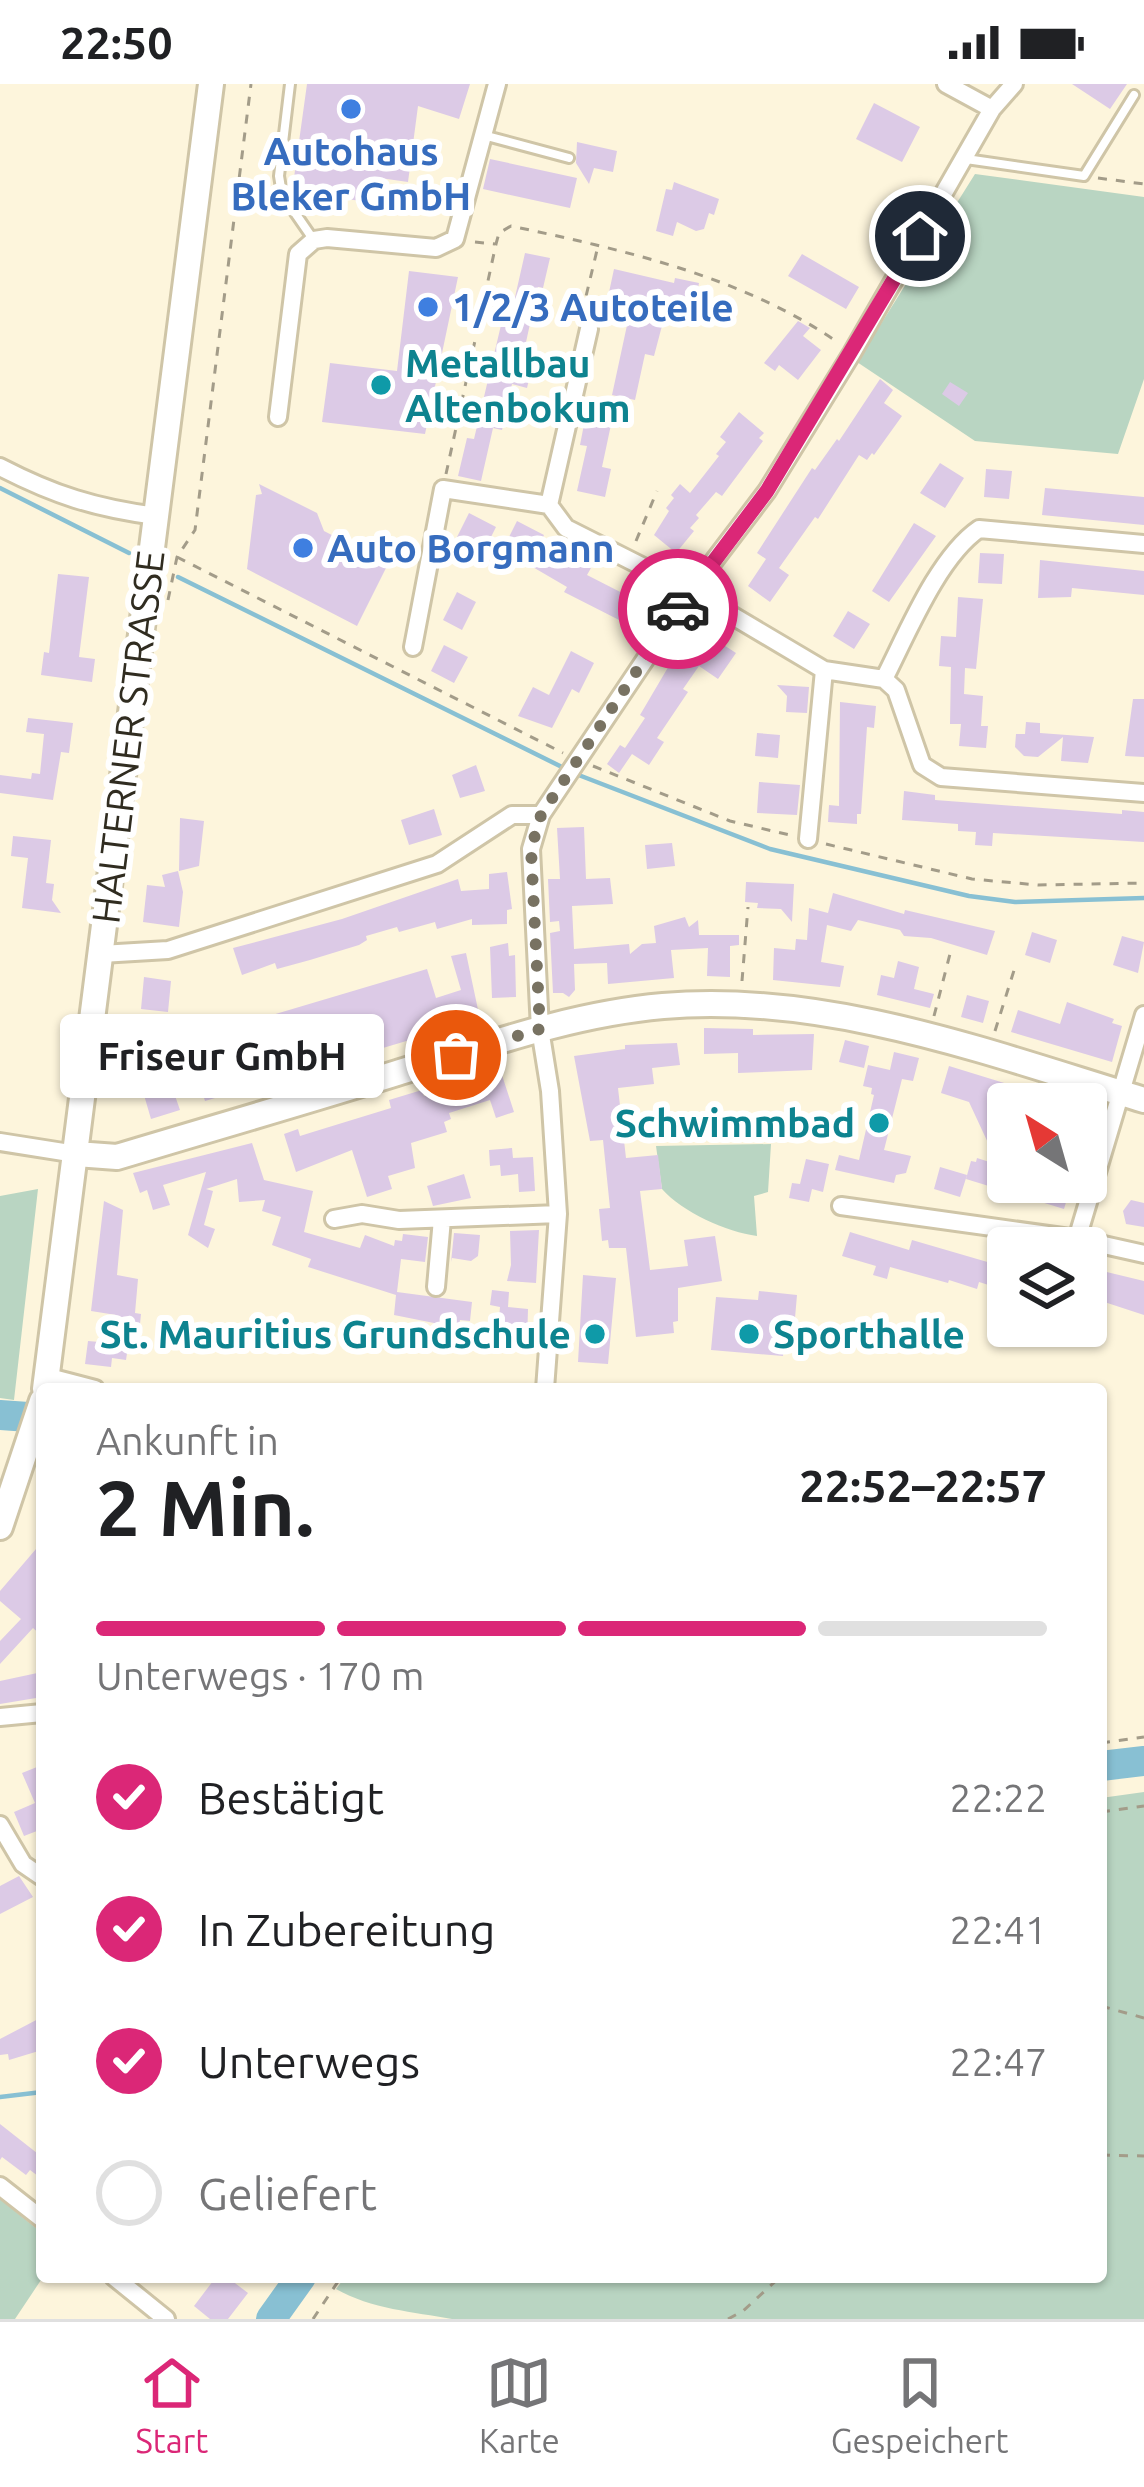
<!DOCTYPE html>
<html lang="de">
<head>
<meta charset="utf-8">
<style>
  body { margin:0; font-family:Ubuntu,sans-serif; background:#f6f6f6; color:#202124; height:100vh; display:flex; flex-direction:column; font-size:45px; white-space:nowrap }
  * { box-sizing:border-box; margin:0 }
  p { font-size:39px; color:#757577 }
  .icon { flex:none; width:66px; height:66px; fill:none; stroke:currentColor; stroke-width:2; stroke-linecap:round; stroke-linejoin:round }
  .map { position:relative; flex:1; overflow:hidden }
  .panel { position:absolute; left:36px; top:1299px; width:1071px; height:900px; display:flex; flex-direction:column; background:#fff; border-radius:12px; box-shadow:0 3px 9px #0004 }
  .panel>* { flex:none }
  .needle { width:78px; rotate:323deg }
  .fabs { position:absolute; left:987px; top:999px; display:grid; gap:24px }
  .fabs a { display:grid; place-items:center; width:120px; height:120px; border-radius:12px; background:#fff; box-shadow:0 3px 9px #0004; font-size:60px }
  .pin { position:absolute; display:grid; place-items:center; width:102px; height:102px; color:#fff; margin:-51px; border:6px solid #fff; border-radius:50%; box-shadow:0 3px 12px #0007 }
  .courier { position:absolute; display:grid; place-items:center; width:120px; height:120px; margin:-60px; border:9px solid #db2777; border-radius:50%; background:#fff; color:#222; box-shadow:0 3px 15px #0007 }
  .bubble { position:absolute; height:84px; border-radius:12px; background:#fff; box-shadow:0 3px 9px #0004; font-size:39px; font-weight:700; line-height:84px; text-align:center }
  .overview em { font-style:normal; font-weight:700 }
  .overview div { display:flex; flex-direction:column-reverse }
  .overview { display:flex; align-items:center; justify-content:space-between; height:204px; padding:0 60px }
  h1 { font-size:78px; font-weight:700; line-height:90px }
  .bar { display:grid; grid-template-columns:repeat(4,1fr); gap:18px 12px; align-content:center; height:144px; padding:0 60px }
  .bar i { height:15px; border-radius:9px; background:#e0e0e0 }
  .bar .current { background:#db2777 }
  .bar p { grid-column:span 4 }
  ol { padding:0 60px; list-style:none }
  li { display:flex; align-items:center; gap:36px; height:132px }
  li p { margin-inline-start:auto }
  li .icon { padding:12px; border-radius:50%; background:#db2777; color:#fff; stroke-width:4 }
  li:last-child { color:#757577 }
  li i { width:66px; height:66px; border:6px solid #e0e0e0; border-radius:50% }
  .status { display:flex; justify-content:space-between; align-items:center; height:84px; padding:0 60px; background:#fff; direction:ltr }
  .status svg { height:33px; fill:currentColor }
  .tabs { display:flex; justify-content:space-around; align-items:center; height:168px; border-top:3px solid #e0e0e0; background:#fff; font-size:33px; color:#757577 }
  .tabs a { display:grid; justify-items:center; gap:6px }
  .tabs .current { color:#db2777 }
  .map>svg:first-child { display:block }
  .green { fill:#b9d5c2 }
  .lines { fill:none; stroke-linecap:round; stroke-linejoin:round }
  .stream { stroke:#88c0d3; stroke-width:4.5 }
  .river { stroke:#88c0d3; stroke-width:30 }
  .building { fill:#dccae6 }
  .lane-casing { stroke:#cfc5a7; stroke-width:14 }
  .street-casing { stroke:#cfc5a7; stroke-width:22 }
  .secondary-casing { stroke:#cfc5a7; stroke-width:30 }
  .path { stroke:#a39c89; stroke-width:3; stroke-dasharray:9 9; stroke-linecap:butt }
  .lane { stroke:#fff; stroke-width:8 }
  .street { stroke:#fff; stroke-width:16 }
  .secondary { stroke:#fff; stroke-width:24 }
  .done { stroke:#787262; stroke-width:12; stroke-dasharray:0 21.6 }
  .route { stroke:#db2777; stroke-width:15 }
  .shop-dot { fill:#3f7fe0; stroke:#fff; stroke-width:4.5 }
  .culture-dot { fill:#0f9aa8; stroke:#fff; stroke-width:4.5 }
  .labels { text-anchor:middle; stroke-width:12; stroke-linejoin:round; paint-order:stroke }
  .shop-label { font-size:39px; font-weight:bold; fill:#366cbe; stroke:#fff; text-anchor:start }
  .culture-label { font-size:39px; font-weight:bold; fill:#0d838f; stroke:#fff; text-anchor:start }
  .street-label { font-size:39px; fill:#302c20; stroke:#fff }
</style>
</head>
<body>
<div class="status"><b>22:50</b><svg viewBox="0 0 49 12"><path d="M0 12V9h3v3zM5 12V6h3v6zM10 12V3h3v9zM15 12V0h3v12zM26 1h20v11H26zM47 4h2v5h-2z"/></svg></div>
<div class="map">
<svg width="1144" height="2235" viewBox="0 0 1144 2235">
  <rect width="100%" height="100%" fill="#fdf5dc"/>
  <path class="green" d="M975,90L1144,113V295L1118,370L975,357L857,278Z
    M771,1060L768,1108L754,1112L757,1152C727,1148 682,1128 662,1105L656,1062Z
    M38,1105L14,1316L0,1314V1112Z
    M1144,1708V2235H452C414,2228 371,2225 336,2205L345,2193H1101V1714Z
    M0,2115L42,2149L43,2193L15,2235H0Z"/>
  <g class="lines">
    <path class="stream" d="M0,404L129,469
      M178,493L566,685
      M576,690L770,765L969,812L1015,818L1144,814
      M0,2013L42,2008"/>
    <path class="river" d="M0,1331L42,1334
      M1101,1682L1144,1677
      M271,2235L301,2193"/>
  </g>
  <path class="building" d="M307,0H470L459,35L418,22L408,98L380,94L377,119L292,108Z
    M1072,0H1127L1110,25Z
    M874,19L920,43L902,78L856,55Z
    M577,58L617,67L613,88L594,84L589,100L576,79Z
    M490,75L577,94L570,124L483,105Z
    M674,98L719,115L714,131L709,129L704,145L696,147L677,138L673,152L656,147L666,105L672,106Z
    M525,169L550,174L543,204L538,203L523,272L534,275L527,304L512,300L502,346L493,344L481,397L458,392L467,354L474,355L506,220L513,222Z
    M802,170L859,203L846,225L788,192Z
    M614,185L674,199L675,194L699,199L694,224L668,219L654,272L645,270L635,316L612,311L632,218L608,213Z
    M409,187L458,193L425,350L322,338L330,279L397,287Z
    M798,237L810,244L803,252L821,266L798,296L779,281L775,287L764,279Z
    M880,295L893,306L884,319L902,332L874,371L872,369L867,376L859,371L818,435L815,433L779,484L789,491L770,518L748,502L766,475L757,469L812,384L815,386L837,355L839,357Z
    M950,298L968,309L959,322L942,310Z
    M739,328L764,349L759,354L763,357L722,412L716,408L696,431L699,434L690,444L694,447L676,469L654,451L669,427L666,424L674,414L671,411L680,400L690,409L719,372L716,370L726,358L720,353Z
    M586,330L612,336L602,383L611,385L605,413L577,407L587,362L580,361Z
    M940,379L964,394L945,424L920,409Z
    M986,385L1012,387L1009,415L984,413Z
    M259,400L317,429L324,447L388,480L357,542L247,485L256,411L262,410Z
    M1045,404L1144,413V441L1042,431Z
    M469,429L496,443L484,467L457,453Z
    M517,437L544,451L540,459L591,484L587,491L636,516L625,539L564,508L567,503L519,475L522,470L505,461Z
    M914,439L936,452L889,518L872,507Z
    M980,469L1004,470L1002,500L978,499Z
    M1040,476L1144,487V511L1072,504L1071,513L1038,514Z
    M58,490L89,493L79,573L95,575L92,598L41,591L44,568L49,569Z
    M457,508L476,518L462,546L443,536Z
    M958,513L983,515L976,585L965,584L964,610L983,612L981,642H988L986,664L959,662L961,640H950L951,583L939,582L941,552L956,553Z
    M848,527L870,540L854,565L833,552Z
    M716,556L736,569L718,595L699,582L683,605L688,608L657,654L664,658L649,681L632,670L619,689L607,680L620,661L625,664L645,634L640,631L670,580L676,584L684,571L697,579Z
    M444,561L468,573L454,599L431,587Z
    M571,567L594,579L579,609L572,605L552,644L518,632L533,603L549,611Z
    M777,601L809,603L807,629L786,628L787,612Z
    M1133,615H1144V673L1125,672Z
    M840,618L876,622L874,644L867,643L861,730H857V740L828,738L829,721L839,722Z
    M28,634L73,639L69,669L61,668L53,716L0,709V691L31,695L32,689L40,690L44,650L26,648Z
    M1026,638L1040,639V649L1094,653L1088,679L1061,677L1063,653L1038,673L1024,672L1015,663L1016,650H1025Z
    M757,649L780,651L778,674L755,672Z
    M476,681L485,707L460,714L452,691Z
    M759,698L800,701L797,731L757,729Z
    M904,707L935,711V716L1122,730V726L1144,728V758L993,749L992,762L975,761L976,748L958,747V740L902,736Z
    M434,725L442,751L409,761L401,736Z
    M180,734L204,737L199,782L179,787Z
    M584,743L586,795L610,794L613,820L572,822L574,865L629,860L630,870L642,860L656,859L654,842L685,833L689,843L698,836L699,851H739V861L730,862V893L707,892L708,864L671,866L674,894L608,900L607,879L574,880L575,906L569,913L563,909H553L550,849L560,847L559,837L550,838L548,795H560L557,744Z
    M13,752L51,756L46,799L54,800L52,816L61,829L22,824L28,774L11,772Z
    M672,759L675,782L647,785L645,761Z
    M178,787L183,808L179,843L143,838L147,801L165,803L162,791Z
    M507,788L512,825L507,826V840L472,841V835L437,845L435,838L399,848L397,843L366,852L367,856L359,861L310,876L277,885L275,879L242,891L233,864L342,835L458,795L461,807L489,805V790Z
    M746,798L794,800L792,838L781,825L757,824L758,819L745,818Z
    M833,809L904,830L905,826L995,847L987,871L931,854L904,852L900,846L858,836L851,847L827,841L821,878L844,882L840,903L773,896L774,864L795,866L796,855L807,856L809,824L828,829Z
    M1032,848L1057,856L1050,879L1025,871Z
    M1122,852L1144,858L1138,889L1113,881Z
    M508,859L509,872L515,871L516,913L492,914L490,863Z
    M466,869L480,935L205,1017L198,995L233,985L229,972L260,962L252,937L427,885L436,914L461,906L451,872Z
    M898,877L919,883L914,905L934,910L930,924L877,911L881,891L894,894Z
    M144,893L171,897L168,928L141,925Z
    M967,911L989,917L983,939L961,933Z
    M1067,918L1114,935L1112,939L1122,942L1112,978L1011,948L1018,926L1060,940Z
    M704,944L753,945V951L814,950L812,986L738,989V969L704,970Z
    M845,956L869,962L864,984L839,978Z
    M677,959L680,981L652,984L654,1000L618,1004L626,1074L658,1071L662,1105L640,1107L650,1186L688,1182L684,1156L715,1152L722,1197L678,1204V1237L673,1238L674,1249L636,1253L626,1164H609L608,1156L602,1157L599,1125L610,1124L603,1056L590,1057L574,972L625,965V961Z
    M182,968L191,998L172,1003L180,1026L151,1035L139,994L169,984L166,973Z
    M894,968L919,974L913,997L902,995L884,1066L911,1072L906,1089L896,1091L894,1099L835,1086L839,1071L859,1076L874,1011L871,1010L872,1004L863,1002L868,981L890,986Z
    M499,982L514,1028L496,1034L490,1016L449,1029L451,1035L444,1038L447,1048L411,1059L415,1084L388,1092L392,1105L367,1113L352,1066L296,1088L284,1050L298,1045L300,1052L316,1047L391,1024L389,1016L422,1006L424,1012L460,1001L458,995Z
    M949,982L1062,1017L1061,1020H1008L1005,1041L996,1038L989,1061L969,1018L941,1009Z
    M252,1059L264,1096L313,1107L304,1148L360,1164L365,1151L394,1162L395,1156L402,1157L403,1150L428,1153L425,1178L401,1175L397,1208L472,1218L470,1237L460,1236L459,1244L394,1231L396,1211L308,1183L311,1175L272,1161L281,1133L262,1127L265,1116L239,1118L237,1095L206,1105L213,1107L204,1141L215,1145L208,1164L188,1151L206,1088L163,1101L170,1121L153,1126L147,1106L140,1109L133,1089Z
    M512,1064L513,1074L533,1073L535,1107L519,1108L518,1090L501,1092L500,1081L490,1082L489,1066Z
    M977,1074L1008,1084V1098H1072L1064,1125L966,1095L971,1077L976,1078Z
    M806,1075L829,1080L823,1108L812,1105L809,1118L789,1114L792,1099L800,1100Z
    M940,1083L967,1091L960,1113L934,1105Z
    M464,1090L471,1114L433,1122L427,1102Z
    M1131,1116L1144,1119V1143L1126,1140L1123,1127Z
    M104,1117L123,1126L117,1191L138,1195L135,1229L141,1230L139,1250L130,1249L126,1276L112,1274L111,1283L85,1280L88,1257L111,1259L116,1231L91,1227Z
    M539,1146L536,1199L507,1197L511,1181L510,1147Z
    M850,1148L909,1166L912,1156L1008,1184V1207L979,1198L977,1205L949,1196L948,1199L890,1183L887,1195L873,1191L876,1182L842,1172Z
    M454,1149L480,1151L478,1172L471,1177L452,1174L451,1178Z
    M1086,1183L1144,1197V1231L1086,1212Z
    M583,1191L616,1194L608,1280L578,1278Z
    M492,1206L509,1208L508,1223L528,1225L527,1260L497,1257L500,1223L490,1221Z
    M759,1207L797,1211L795,1234L787,1233L783,1272L711,1266L716,1213L758,1216Z
    M42,1458V1552L33,1544L0,1580V1557L21,1535L0,1517V1507Z
    M42,1588V1613L0,1620V1597Z
    M42,1681V1745L24,1752L14,1728L35,1719L22,1689Z
    M19,1792L33,1813L0,1830V1802Z
    M42,1933V1966L9,1976L8,1970L0,1971V1955Z
    M0,2040L42,2073V2095L30,2086L26,2091L2,2073L0,2076Z
    M216,2193H227L248,2209L228,2235H210L194,2222Z"/>
  <g class="lines">
    <g class="lane-casing">
      <path id="lane" d="M290,0L279,92L282,110L313,155
        M483,51L569,74
        M966,75L1084,92L1134,11"/>
    </g>
    <g class="street-casing">
      <path id="street" d="M946,0L992,25
        M589,245L549,421L566,444L691,507L824,586L884,595L896,606L922,681L941,693L1144,709
        M278,333L298,170L314,156L327,154L436,164L455,155L497,0
        M0,383C54,411 95,424 156,432
        M413,563L443,405L549,421
        M884,595C907,550 938,473 979,445L1144,460
        M808,755L824,586
        M101,870L168,866L437,780L512,731H541
        M0,1058L76,1070
        M841,1122L1077,1155L1144,1170
        M334,1135L362,1130L399,1136L558,1130
        M1077,1155L1144,931
        M436,1203L442,1135
        M49,1293L95,1305
        M545,1305L558,1130L550,1007L540,945L531,765L541,731L691,507L767,407L852,269L992,25L1014,0
        M0,1633L42,1629
        M0,1741L23,1780L42,1793
        M0,2102L42,2135
        M114,2193L166,2235"/>
    </g>
    <g class="secondary-casing">
      <path id="secondary" d="M76,1070L117,1073C210,1045 304,1018 397,989C484,962 571,930 663,922C827,908 989,969 1144,1016
        M45,1305L211,0
        M0,1443L42,1317"/>
    </g>
    <path class="path" d="M1098,94L1144,100
      M475,158L495,160
      M585,223L664,233
      M582,229L598,162
      M446,390L496,160L499,149L511,142C624,166 740,192 836,257
      M636,457L657,407
      M177,473L563,669
      M168,516L177,473L195,446L251,0
      M593,682L730,737L794,752
      M826,760L972,795L1038,801L1144,799
      M742,897L748,823
      M934,932L950,870
      M995,947L1016,880
      M1101,1659L1144,1653
      M1101,1728L1144,1722
      M1101,1922L1144,1934
      M1101,2071L1144,2072
      M313,2235L341,2193
      M728,2235L743,2227L780,2193"/>
    <use href="#lane" class="lane"/>
    <use href="#street" class="street"/>
    <use href="#secondary" class="secondary"/>
  </g>
  <g class="lines">
    <path class="done" d="M456,971L540,945L531,765L541,731L678,525"/>
    <path class="route" d="M678,525L767,407L920,152"/>
  </g>
  <g class="shop-dot">
    <circle cx="351" cy="25" r="12"/>
    <circle cx="428" cy="223" r="12"/>
    <circle cx="303" cy="464" r="12"/>
  </g>
  <g class="culture-dot">
    <circle cx="381" cy="301" r="12"/>
    <circle cx="879" cy="1039" r="12"/>
    <circle cx="595" cy="1250" r="12"/>
    <circle cx="749" cy="1250" r="12"/>
  </g>
  <g class="labels">
    <g class="shop-label">
      <text x="351" y="81" text-anchor="middle">Autohaus<tspan x="351" dy="45">Bleker GmbH</tspan></text>
      <text x="452" y="237">1/2/3 Autoteile</text>
      <text x="327" y="478">Auto Borgmann</text>
    </g>
    <g class="culture-label">
      <text x="405" y="293">Metallbau<tspan x="405" dy="45">Altenbokum</tspan></text>
      <text x="855" y="1053" text-anchor="end">Schwimmbad</text>
      <text x="571" y="1264" text-anchor="end">St. Mauritius Grundschule</text>
      <text x="773" y="1264">Sporthalle</text>
    </g>
    <g class="street-label">
      <text transform="translate(128 653) rotate(-83)" y="14">HALTERNER STRASSE</text>
    </g>
  </g>
</svg>
<div class="fabs">
<a><svg class="needle" viewBox="-14 -14 28 28"><path d="M0-13l5 13h-10z" fill="#e53935"/><path d="M0 13l5-13h-10z" fill="#757577"/></svg></a>
<a><svg class="icon" aria-label="layers" viewBox="0 0 24 24"><path d="M12 4l9 5-9 5-9-5zM3 14l9 5 9-5"/></svg></a>
</div>
<div class="pin" style="left:456px;top:971px;background:#ea580c"><svg class="icon" aria-label="bag" viewBox="0 0 24 24"><path d="M5 8h14l-1 12H6zM9 8a3 3 0 0 1 6 0"/></svg></div>
<div class="pin" style="left:920px;top:152px;background:#1f2937"><svg class="icon" aria-label="home" viewBox="0 0 24 24"><path d="M3 11l9-7 9 7M6 9v11h12V9"/></svg></div>
<div class="courier" style="left:678px;top:525px"><svg class="icon" aria-label="car" viewBox="0 0 24 24"><path d="M5 17H2v-5l4-1 3-4h7l3 4 3 1v5h-3M9 17h6M6 11h13"/><circle cx="7" cy="17" r="2"/><circle cx="17" cy="17" r="2"/></svg></div>
<div class="bubble" style="left:60px;top:930px;width:324px">Friseur GmbH</div>
<section class="panel">
<div class="overview"><div><h1>2 Min.</h1><p>Ankunft in</p></div><em>22:52–22:57</em></div>
<div class="bar"><i class="current"></i><i class="current"></i><i class="current"></i><i></i><p>Unterwegs · 170 m</p></div>
<ol>
<li><svg class="icon" aria-label="check" viewBox="0 0 24 24"><path d="M5 12l5 5 9-10"/></svg>Bestätigt<p>22:22</p></li>
<li><svg class="icon" aria-label="check" viewBox="0 0 24 24"><path d="M5 12l5 5 9-10"/></svg>In Zubereitung<p>22:41</p></li>
<li><svg class="icon" aria-label="check" viewBox="0 0 24 24"><path d="M5 12l5 5 9-10"/></svg>Unterwegs<p>22:47</p></li>
<li><i></i>Geliefert</li>
</ol>
</section>
</div>
<nav class="tabs">
<a class="current"><svg class="icon" aria-label="home" viewBox="0 0 24 24"><path d="M3 11l9-7 9 7M6 9v11h12V9"/></svg>Start</a>
<a><svg class="icon" aria-label="map" viewBox="0 0 24 24"><path d="M3 6l6-2 6 2 6-2v14l-6 2-6-2-6 2zM9 4v14M15 6v14"/></svg>Karte</a>
<a><svg class="icon" aria-label="saved" viewBox="0 0 24 24"><path d="M7 4h10v16l-5-4-5 4z"/></svg>Gespeichert</a>
</nav>
</body>
</html>
